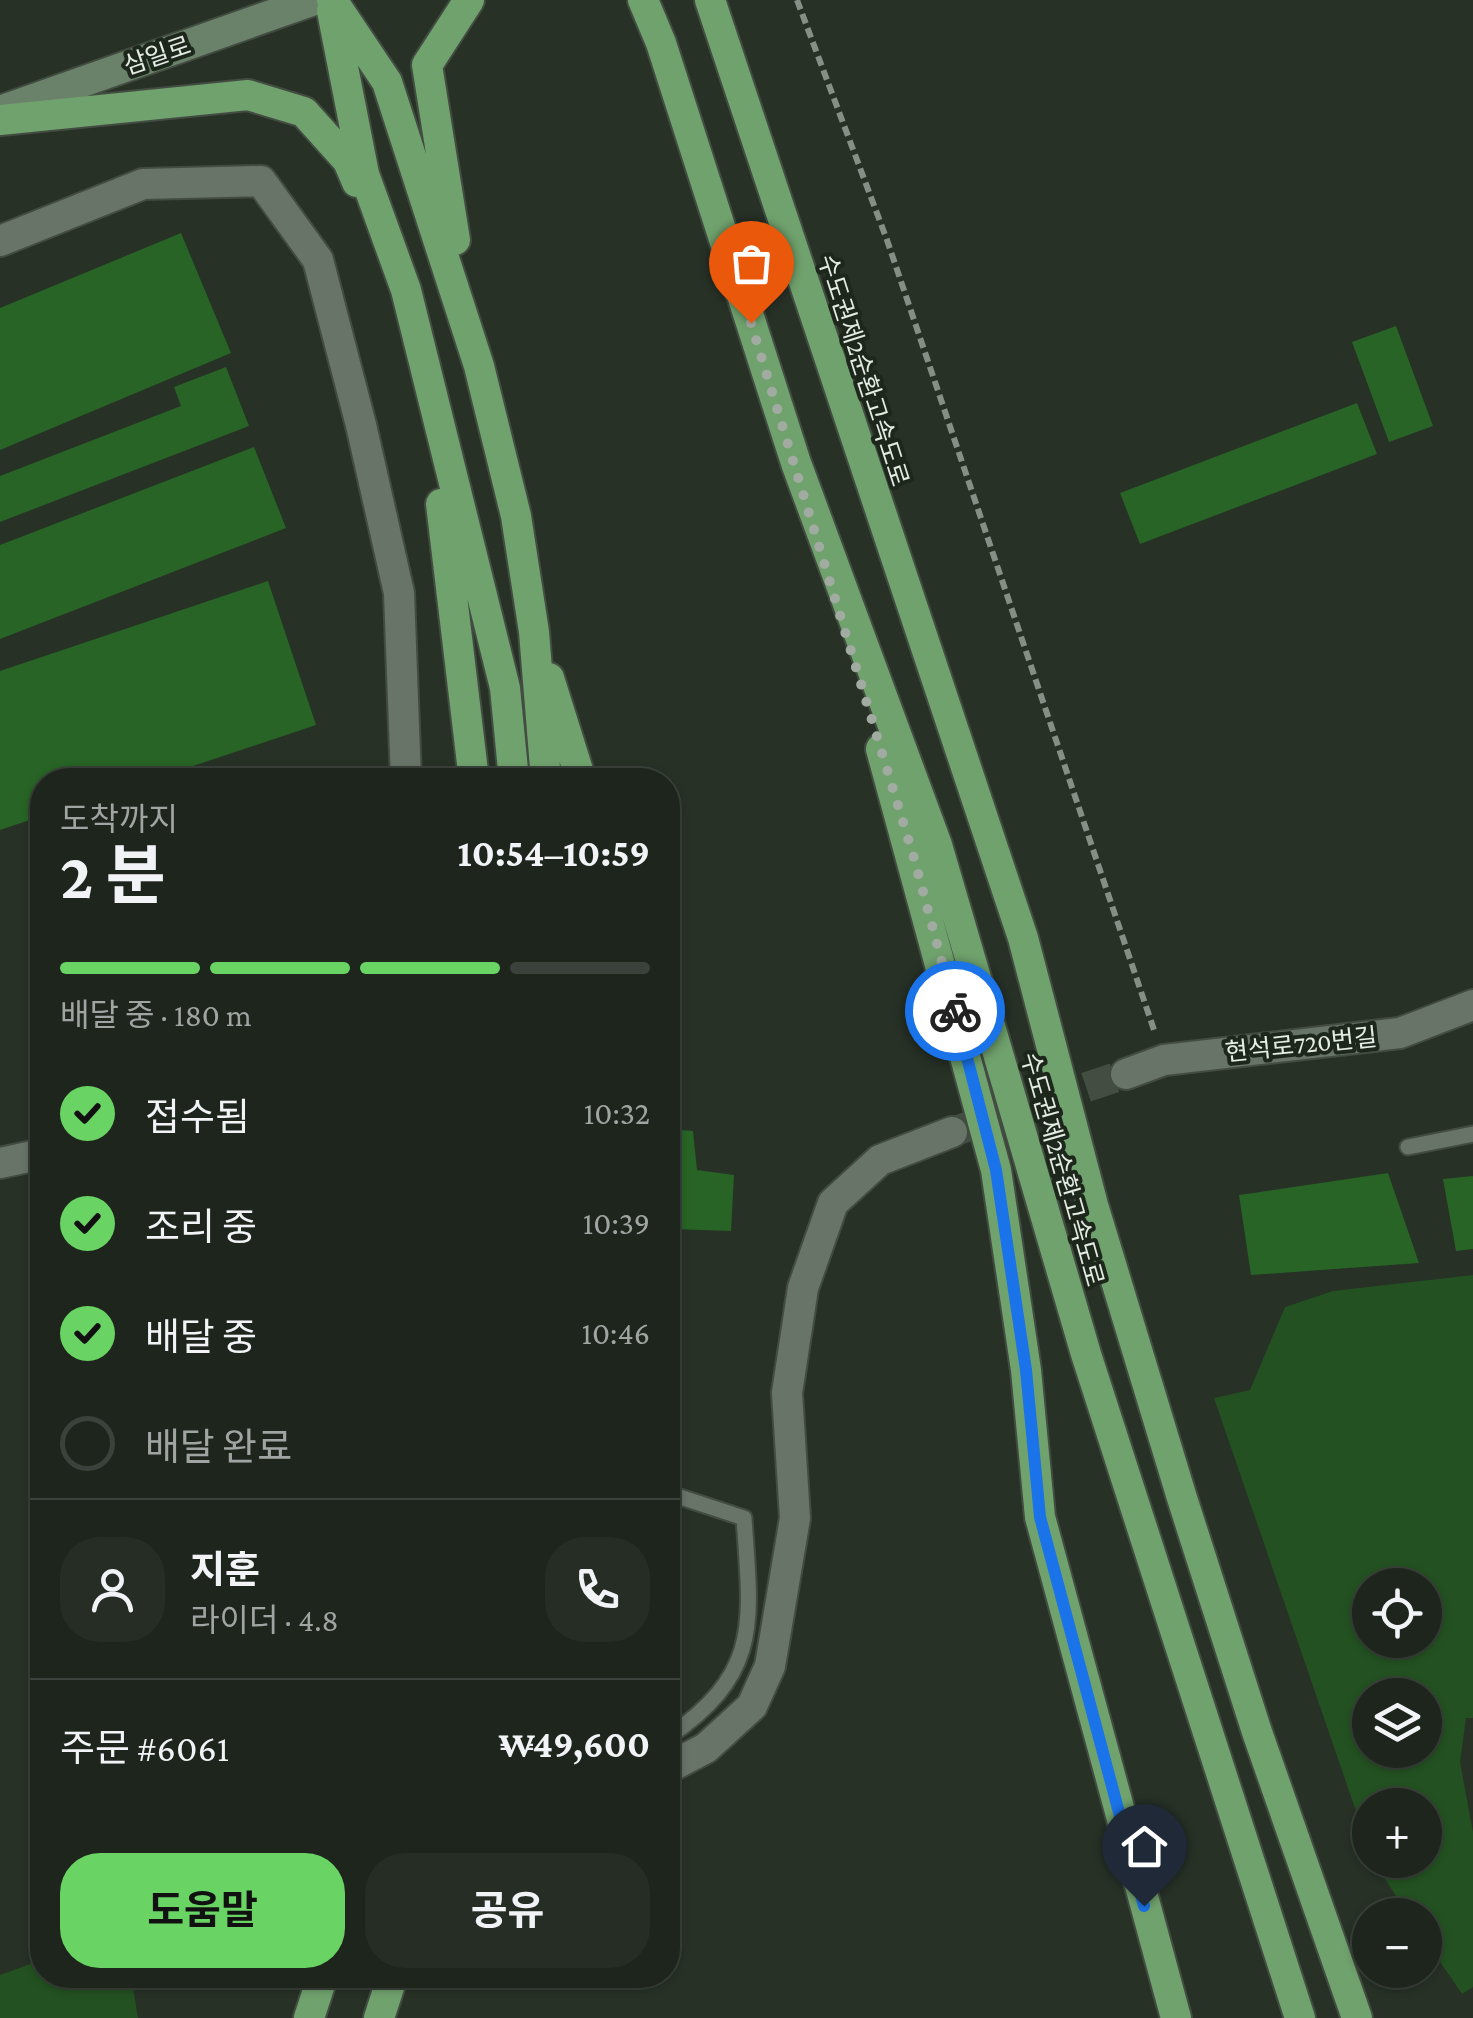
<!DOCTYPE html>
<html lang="ko">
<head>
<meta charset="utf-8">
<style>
  body { margin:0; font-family:"Crimson Pro","Noto Sans KR",serif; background:#252d25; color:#f1f3f6; height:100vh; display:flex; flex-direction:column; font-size:38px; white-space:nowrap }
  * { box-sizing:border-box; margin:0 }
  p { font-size:32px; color:#a0a5a3 }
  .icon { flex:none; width:55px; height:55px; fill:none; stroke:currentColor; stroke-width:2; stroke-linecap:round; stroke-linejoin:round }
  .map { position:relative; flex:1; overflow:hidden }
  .drawer { position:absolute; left:30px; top:768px; width:650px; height:1220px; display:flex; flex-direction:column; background:#1d251c; border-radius:40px; box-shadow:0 2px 8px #0004,0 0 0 2px #3b423b }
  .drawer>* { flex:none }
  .controls { position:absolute; left:1352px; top:1568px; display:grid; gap:20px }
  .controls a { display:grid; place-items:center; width:90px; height:90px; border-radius:50%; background:#1d251c; box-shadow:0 2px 8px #0004,0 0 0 2px #3b423b; font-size:50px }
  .pin { position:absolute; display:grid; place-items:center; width:85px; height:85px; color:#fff; margin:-102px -42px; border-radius:50% 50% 50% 0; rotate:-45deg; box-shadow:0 0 10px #0007 }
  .pin .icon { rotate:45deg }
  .courier { position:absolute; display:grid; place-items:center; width:100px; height:100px; margin:-50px; border:8px solid #1a73e8; border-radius:50%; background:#fff; color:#222; box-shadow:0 2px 12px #0007 }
  .summary em { font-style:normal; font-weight:700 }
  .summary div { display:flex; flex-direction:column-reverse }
  .summary { display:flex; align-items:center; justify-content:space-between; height:170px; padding:0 30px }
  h1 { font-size:65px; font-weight:700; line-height:75px }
  .bar { display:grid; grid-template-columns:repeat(4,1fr); gap:15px 10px; align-content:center; height:120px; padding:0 30px }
  .bar i { height:12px; border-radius:8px; background:#3b423b }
  .bar .current { background:#69d464 }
  .bar p { grid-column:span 4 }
  .line { display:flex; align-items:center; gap:25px; padding:0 30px; border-top:2px solid #3b423b }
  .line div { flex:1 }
  .round { display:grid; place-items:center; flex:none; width:105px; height:105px; border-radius:40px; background:#252d25 }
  ol { padding:0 30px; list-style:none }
  li { display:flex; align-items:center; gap:30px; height:110px }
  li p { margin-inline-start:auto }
  li .icon { padding:10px; border-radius:50%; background:#69d464; color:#111; stroke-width:4 }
  li:last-child { color:#a0a5a3 }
  li i { width:55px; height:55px; border:5px solid #3b423b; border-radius:50% }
  .action { display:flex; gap:20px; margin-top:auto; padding:20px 30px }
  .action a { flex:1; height:115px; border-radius:40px; background:#69d464; color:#111; font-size:40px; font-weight:700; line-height:115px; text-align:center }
  .action a+a { background:#252d25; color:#f1f3f6 }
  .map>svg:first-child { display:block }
  .green { fill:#235121; fill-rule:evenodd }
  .building { fill:#276425 }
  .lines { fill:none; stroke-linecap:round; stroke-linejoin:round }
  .street-tunnel { stroke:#444d42; stroke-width:30; stroke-dasharray:30 15; stroke-linecap:butt }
  .lane-casing { stroke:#434c42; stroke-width:19 }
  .street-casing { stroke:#434c42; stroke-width:34 }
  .secondary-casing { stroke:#434c42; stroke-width:34 }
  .highway-casing { stroke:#434c42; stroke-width:34 }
  .path { stroke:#868f85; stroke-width:6; stroke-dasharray:10 5; stroke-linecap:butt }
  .lane { stroke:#687467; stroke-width:15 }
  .street { stroke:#687467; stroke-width:30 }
  .secondary { stroke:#6a8269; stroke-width:30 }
  .highway { stroke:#70a26d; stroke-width:30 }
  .done { stroke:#a2aba2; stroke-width:10; stroke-dasharray:0 18 }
  .route { stroke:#1a73e8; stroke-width:12 }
  .labels { text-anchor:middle; stroke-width:8; stroke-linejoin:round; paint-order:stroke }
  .street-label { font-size:25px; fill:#e5ece4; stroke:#1d271c }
</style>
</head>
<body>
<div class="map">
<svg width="1473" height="2018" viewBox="0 0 1473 2018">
  <rect width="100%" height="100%" fill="#273126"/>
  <path class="green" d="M1473,1275V1718H1466L1460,1762L1473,1832V1987L1462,1994L1425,1940V1915H1408L1373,1860H1425V1805H1370V1852L1214,1398L1250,1390L1285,1307L1333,1291ZM1370,1585H1425V1640H1370ZM1370,1695H1425V1750H1370Z
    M42,1960V1975H131L138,2018H0V1975Z"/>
  <path class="building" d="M181,233L231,353L0,450V308Z
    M1396,326L1433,426L1389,442L1352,342Z
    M226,367L249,426L0,522V476L181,406L174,387Z
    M1357,403L1377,454L1140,544L1120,493Z
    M254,447L286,528L0,639V545Z
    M268,581L316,725L151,780H42V816L0,830V671Z
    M668,1129L693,1131L697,1170L734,1175L731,1231L672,1229L671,1276Z
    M1388,1173L1419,1263L1251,1275L1239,1195Z
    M1473,1176V1249L1456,1251L1443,1179Z"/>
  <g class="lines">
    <path class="street-tunnel" d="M958,1130L1126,1074"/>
    <g class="lane-casing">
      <path id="lane" d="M1408,1147L1473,1134
        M668,1493L744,1518C751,1622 762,1673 668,1737"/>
    </g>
    <g class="street-casing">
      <path id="street" d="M0,241L143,184L261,181L318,260L361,425L399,593L406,780
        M1126,1074L1164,1060L1400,1033L1473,1005
        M0,1163L42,1154
        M668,1768L706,1748L752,1706L770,1666L795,1518L787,1393L803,1288L833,1203L880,1160L952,1132"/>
    </g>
    <g class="secondary-casing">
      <path id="secondary" d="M0,111L314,0"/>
    </g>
    <g class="highway-casing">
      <path id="highway" d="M332,0L387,82L479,366L516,516L534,632L546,780
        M643,0L661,43L796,463L937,845L1086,1354L1300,2018
        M710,0L1023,938L1093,1205L1182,1498L1257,1732L1357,2018
        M332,11L364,174L406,290L505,688L514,780
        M0,120L248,95L304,112L348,161L357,182
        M455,240L427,65L469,0
        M441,504L474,780
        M549,678L581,780
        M881,749L996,1170L1026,1370L1040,1517L1176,2018
        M309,2018L323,1975
        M379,2018L393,1975"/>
    </g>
    <path class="path" d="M797,0L887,240L1154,1030"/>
    <use href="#lane" class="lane"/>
    <use href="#street" class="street"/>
    <use href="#secondary" class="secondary"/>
    <use href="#highway" class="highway"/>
  </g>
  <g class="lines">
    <path class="done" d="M751,323L914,858L955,1011"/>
    <path class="route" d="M955,1011L996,1170L1026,1370L1040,1517L1144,1906"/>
  </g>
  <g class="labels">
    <g class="street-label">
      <text transform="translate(157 55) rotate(-19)" y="9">삼일로</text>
      <text transform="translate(864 370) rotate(72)" y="9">수도권제2순환고속도로</text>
      <text transform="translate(1301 1044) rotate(-6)" y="9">현석로720번길</text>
      <text transform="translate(1063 1169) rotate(74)" y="9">수도권제2순환고속도로</text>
    </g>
  </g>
</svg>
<div class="controls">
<a><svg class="icon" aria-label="locate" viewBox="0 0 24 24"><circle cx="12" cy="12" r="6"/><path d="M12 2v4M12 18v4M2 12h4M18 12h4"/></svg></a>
<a><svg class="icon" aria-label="layers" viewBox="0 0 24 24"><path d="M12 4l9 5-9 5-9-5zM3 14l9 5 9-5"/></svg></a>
<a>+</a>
<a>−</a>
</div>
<div class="pin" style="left:751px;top:323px;background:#ea580c"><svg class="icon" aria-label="bag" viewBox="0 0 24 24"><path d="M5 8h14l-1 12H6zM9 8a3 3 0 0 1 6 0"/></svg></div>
<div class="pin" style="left:1144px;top:1906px;background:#1f2937"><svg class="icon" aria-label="home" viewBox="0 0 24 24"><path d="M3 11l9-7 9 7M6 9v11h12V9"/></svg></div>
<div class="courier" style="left:955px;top:1011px"><svg class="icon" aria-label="bike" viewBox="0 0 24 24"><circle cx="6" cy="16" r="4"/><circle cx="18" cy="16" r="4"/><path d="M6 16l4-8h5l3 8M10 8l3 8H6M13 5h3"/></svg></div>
<section class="drawer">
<div class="summary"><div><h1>2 분</h1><p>도착까지</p></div><em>10:54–10:59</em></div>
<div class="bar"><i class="current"></i><i class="current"></i><i class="current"></i><i></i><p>배달 중 · 180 m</p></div>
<ol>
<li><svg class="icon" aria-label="check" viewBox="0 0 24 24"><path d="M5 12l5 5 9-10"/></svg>접수됨<p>10:32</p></li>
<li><svg class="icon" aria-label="check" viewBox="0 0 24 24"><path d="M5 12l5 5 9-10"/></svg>조리 중<p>10:39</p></li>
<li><svg class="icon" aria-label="check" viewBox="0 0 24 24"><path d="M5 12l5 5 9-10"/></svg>배달 중<p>10:46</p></li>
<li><i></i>배달 완료</li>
</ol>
<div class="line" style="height:180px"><a class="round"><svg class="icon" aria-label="person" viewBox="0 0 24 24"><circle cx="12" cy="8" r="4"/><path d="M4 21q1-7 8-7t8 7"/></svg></a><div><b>지훈</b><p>라이더 · 4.8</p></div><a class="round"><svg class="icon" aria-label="phone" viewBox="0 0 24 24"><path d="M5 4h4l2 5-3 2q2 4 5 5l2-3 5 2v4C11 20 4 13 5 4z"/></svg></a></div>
<div class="line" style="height:130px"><div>주문 #6061</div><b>₩49,600</b></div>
<div class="action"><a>도움말</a><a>공유</a></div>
</section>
</div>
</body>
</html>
